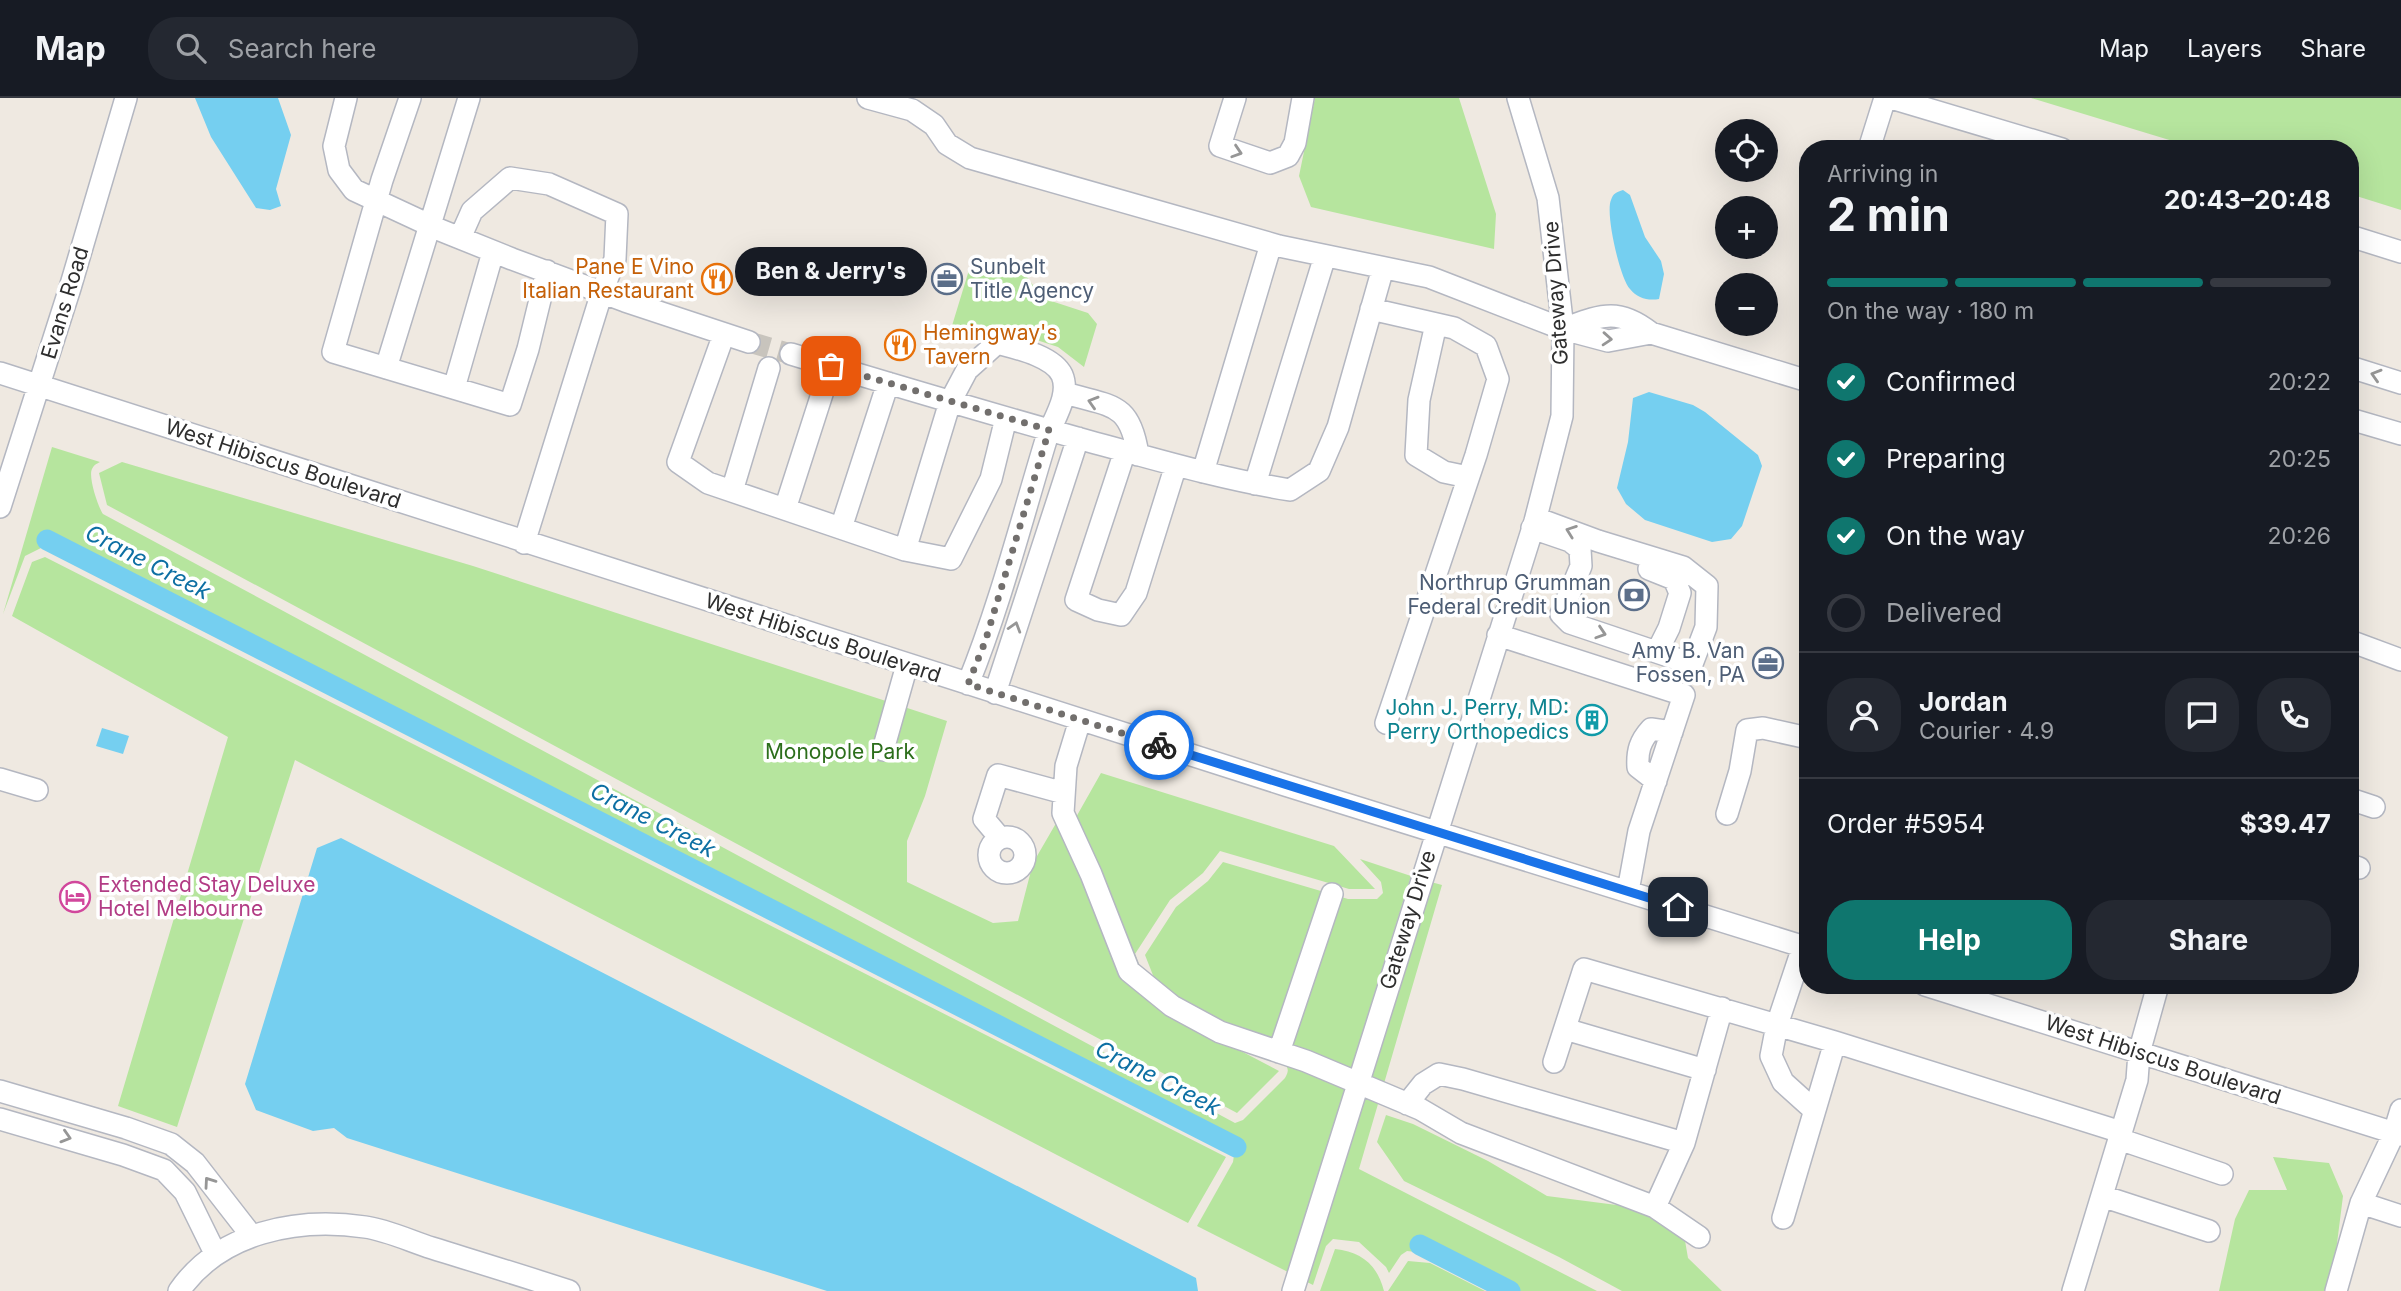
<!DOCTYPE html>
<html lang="en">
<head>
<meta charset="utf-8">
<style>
  body { margin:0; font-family:Inter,sans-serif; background:#242831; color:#f1f3f6; height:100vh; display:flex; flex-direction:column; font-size:26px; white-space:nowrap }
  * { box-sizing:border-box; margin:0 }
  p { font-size:23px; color:#9ea1a6 }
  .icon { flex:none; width:38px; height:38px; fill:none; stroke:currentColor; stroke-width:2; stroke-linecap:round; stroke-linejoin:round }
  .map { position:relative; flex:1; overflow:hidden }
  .sheet { position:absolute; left:1799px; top:42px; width:560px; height:854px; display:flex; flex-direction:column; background:#171b24; border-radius:28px; box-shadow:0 7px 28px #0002 }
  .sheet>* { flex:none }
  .fabs { position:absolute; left:1715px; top:21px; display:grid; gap:14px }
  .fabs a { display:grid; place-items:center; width:63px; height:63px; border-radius:50%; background:#171b24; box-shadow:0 7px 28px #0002; font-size:35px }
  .pin { position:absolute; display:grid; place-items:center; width:60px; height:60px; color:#fff; margin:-30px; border-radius:14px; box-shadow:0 4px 10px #0006 }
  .courier { position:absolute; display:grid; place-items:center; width:70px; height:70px; margin:-35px; border:5px solid #1a73e8; border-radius:50%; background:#fff; color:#222; box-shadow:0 2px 9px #0007 }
  .bubble { position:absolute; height:49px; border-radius:24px; background:#171b24; box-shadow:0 7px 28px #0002; font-size:23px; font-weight:700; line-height:49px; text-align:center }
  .head em { font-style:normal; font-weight:700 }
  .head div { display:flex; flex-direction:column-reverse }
  .head { display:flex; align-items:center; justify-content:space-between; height:119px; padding:0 28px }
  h1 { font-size:46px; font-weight:700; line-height:52px }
  .bar { display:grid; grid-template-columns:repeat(4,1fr); gap:10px 7px; align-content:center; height:84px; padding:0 28px }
  .bar i { height:9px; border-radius:5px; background:#363941 }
  .bar .selected { background:#0f766e }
  .bar p { grid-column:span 4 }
  .line { display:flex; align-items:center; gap:18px; padding:0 28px; border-top:2px solid #363941 }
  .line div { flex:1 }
  .round { display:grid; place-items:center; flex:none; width:74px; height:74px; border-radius:28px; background:#242831 }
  ol { padding:0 28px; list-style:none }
  li { display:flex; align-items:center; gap:21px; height:77px }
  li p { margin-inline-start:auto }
  li .icon { padding:7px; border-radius:50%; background:#0f766e; color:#fff; stroke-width:4 }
  li:last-child { color:#9ea1a6 }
  li i { width:38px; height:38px; border:4px solid #363941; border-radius:50% }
  .primary-button { display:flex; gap:14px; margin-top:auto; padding:14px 28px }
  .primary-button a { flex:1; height:80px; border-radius:28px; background:#0f766e; color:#fff; font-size:28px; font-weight:700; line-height:80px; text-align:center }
  .primary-button a+a { background:#242831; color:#f1f3f6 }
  header { display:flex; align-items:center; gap:42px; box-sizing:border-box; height:98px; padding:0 35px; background:#171b24; border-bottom:2px solid #363941 }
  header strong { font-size:33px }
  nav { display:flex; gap:38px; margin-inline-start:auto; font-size:24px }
  .search { width:490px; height:63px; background:#242831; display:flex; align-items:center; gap:18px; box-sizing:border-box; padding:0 24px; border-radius:28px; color:#9ea1a6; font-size:26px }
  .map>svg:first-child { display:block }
  .green { fill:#b6e59e }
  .water { fill:#75cff0 }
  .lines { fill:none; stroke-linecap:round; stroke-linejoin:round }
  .canal { stroke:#75cff0; stroke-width:21 }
  .minor-tunnel { stroke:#c8c4bd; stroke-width:21; stroke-dasharray:21 10; stroke-linecap:butt }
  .minor-casing { stroke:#b4b7c1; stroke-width:24 }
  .minor { stroke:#fff; stroke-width:21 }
  .oneway { stroke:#969696 }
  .done { stroke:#726f6d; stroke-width:7; stroke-dasharray:0 12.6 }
  .route { stroke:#1a73e8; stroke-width:9 }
  .labels { text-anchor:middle; stroke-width:7; stroke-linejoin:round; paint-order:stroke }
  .food-label { font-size:21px; fill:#c56008; stroke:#fff; text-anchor:end }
  .service-label { font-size:21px; fill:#4e5e75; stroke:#fff; text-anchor:end }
  .street-label { font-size:21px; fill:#2e2e2e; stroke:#fff }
  .culture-label { font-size:21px; fill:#0d838f; stroke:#fff; text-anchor:end }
  .park-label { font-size:21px; fill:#2c6e1b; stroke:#fff }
  .hotel-label { font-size:21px; fill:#b23c85; stroke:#fff; text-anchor:start }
  .water-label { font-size:23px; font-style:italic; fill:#0d6fa3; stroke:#fff }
</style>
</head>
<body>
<header>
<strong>Map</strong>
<div class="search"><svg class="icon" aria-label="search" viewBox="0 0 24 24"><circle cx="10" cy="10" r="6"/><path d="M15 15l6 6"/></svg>Search here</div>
<nav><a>Map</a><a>Layers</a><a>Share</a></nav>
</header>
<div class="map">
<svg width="2401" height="1193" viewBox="0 0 2401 1193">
  <rect width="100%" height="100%" fill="#efe9e1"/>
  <path class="green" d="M1315,0H1459L1496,116L1494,151L1311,109L1299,78Z
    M2031,0H2401V112L2350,96V51H2199Z
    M983,164L1025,176L1042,200L1088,215L1097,226L1084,269L1058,249L991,227L966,237L951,231L969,172Z
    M52,349L100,364C96,366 94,367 92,371C88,379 98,409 103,416L1235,1025L1243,1022L1285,980C1289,973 1289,970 1283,964L1162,900L1145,857L1176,809L1208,783L1223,764L1348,801H1377L1383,795L1381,784L1360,761L1411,778L1288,1174L1197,1128L1233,1064L1234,1057L1229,1050L50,450L43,449L25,458L3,516Z
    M122,364L473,468L947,623L925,698L907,743V784L993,825L1018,823L1033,765L1055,727L1075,721L1101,675L1334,748L1375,791H1349L1220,753L1203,775L1170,802L1135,856L1155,908L1279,973L1237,1015L107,407L99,375Z
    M45,459L1226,1059L1188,1125L295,662L177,1029L118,1008L228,639L12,518L32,464Z
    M1431,784L1442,787L1359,1071L1597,1193H1508L1434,1156L1407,1153L1401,1157L1389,1175L1386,1169L1359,1144L1333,1141L1326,1148L1313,1187L1307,1184Z
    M1386,1017L1413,1026L1488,1063L1547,1098L1632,1109L1683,1131L1688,1160L1722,1193H1622L1559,1159L1404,1083L1377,1044Z
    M2273,1059L2329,1065L2343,1098L2331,1193H2219L2235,1121L2249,1092H2287Z
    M1335,1151C1361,1154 1377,1166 1384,1193H1320Z
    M1408,1163L1430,1165L1485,1193H1388Z"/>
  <path class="water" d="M195,0H278L291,37L276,91L281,108L270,112L256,110L211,39Z
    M1623,92L1630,97L1645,139L1661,163L1664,176L1659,201C1648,203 1637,200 1630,191C1620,181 1605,115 1611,102C1613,95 1617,94 1623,92Z
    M1649,294L1693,307L1705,314L1758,357L1762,368L1742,428L1731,441L1712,444L1645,422L1626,406L1617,390L1628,344L1633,300Z
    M102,630L129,638L123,656L96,648Z
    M341,740L1196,1180L1198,1193H827L347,1040L334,1030L313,1033L256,1012L245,986L317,750Z"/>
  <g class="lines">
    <path class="canal" d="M47,442L1236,1049
      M1420,1147L1510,1193"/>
    <path class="minor-tunnel" d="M749,244L791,256"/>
    <g class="minor-casing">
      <path id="minor" d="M346,0L334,48L339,72L354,92L440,132L512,161L625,203L749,244
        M410,0L382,82L333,254L510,307L528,251L547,173
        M868,0L912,12L934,27L947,46L970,60L1279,148L1429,179L1563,231L1608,243L1651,235
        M1235,0L1220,48L1270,65L1288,58L1295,45L1303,0
        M1891,0L2062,51
        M1869,51L1885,0
        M2350,138L2401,154
        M460,140L472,113L510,80L549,86L617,116L615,161L602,194L524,445
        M1371,211L1454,230L1486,248L1498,281L1476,357L1386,625
        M1436,226L1419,302L1416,357L1444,374L1468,379
        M1563,231C1599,218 1617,208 1651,235L1808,283
        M724,236L678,364L708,385L905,452L951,461L991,381L1006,320
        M791,256C890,286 988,315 1088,343C1155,361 1221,381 1290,392L1319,373L1338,329L1383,170
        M2350,269L2401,285
        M386,270L469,0
        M0,275L1285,687L1808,850
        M454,290L493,154
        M1065,295C1111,309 1130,303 1138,357
        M2350,321L2401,336
        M1125,353L1076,502L1098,512L1121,517L1136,495L1176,367
        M1203,374L1271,146
        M1255,386L1325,158
        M732,393L769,270
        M0,409L70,190L126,0
        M785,411L831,268
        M841,430L888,285
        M1532,430L1570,443L1580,451L1581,468L1561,516L1570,525L1692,566L1706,529L1707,488L1683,469L1598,443L1536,420
        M905,452L950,304L967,272L997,245C1016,250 1053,258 1062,277C1071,298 1052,323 1046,342C1021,424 1000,507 968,586
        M1649,471L1674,481L1680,495L1669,530L1657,554
        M1498,537L1684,597L1639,733L1628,793
        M2350,543L2401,562
        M995,595L1078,340
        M1080,622L1066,668L1063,715L1091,776L1129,873L1172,908L1220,934L1306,963L1420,1011L1461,1035L1655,1109L1699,1139
        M883,652L907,567
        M0,681L37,692
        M1656,683L1638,669C1637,653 1640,643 1651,631L1672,634
        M2350,701L2374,709
        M1727,716L1740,673L1747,632L1763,630L1808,640
        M989 757a18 18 0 1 1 36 0a18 18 0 1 1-36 0Z
        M1000,740L984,721L998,677L1064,695
        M2350,767L2359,770
        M1803,849L1777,927L1771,958L1783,984L1814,1012
        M1925,887L2401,1037
        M1565,931L1705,972
        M1279,954L1332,796
        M1554,964L1584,871L1835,944L2121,1034
        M0,993L126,1030L171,1046L195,1065L251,1137
        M1407,1006L1423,986L1439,976L1463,981L1684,1045
        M0,1021L123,1057L164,1072L185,1094L215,1155
        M2119,1041L2222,1076
        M2102,1098L2209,1133
        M2361,1105L2401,1118
        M1655,1109L1684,1045L1722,910
        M1783,1120L1835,944
        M179,1193C220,1134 297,1119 365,1129C387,1132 410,1143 432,1150C477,1164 523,1178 569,1193
        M1293,1193L1535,423L1562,318L1563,231L1548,100L1518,0
        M2073,1193L2137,982L2139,955L2158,887
        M2336,1193L2361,1105L2394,1035L2401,1012"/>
    </g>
    <use href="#minor" class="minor"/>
  </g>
  <defs><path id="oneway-chevron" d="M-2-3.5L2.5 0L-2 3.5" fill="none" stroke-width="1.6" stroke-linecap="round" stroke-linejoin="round" transform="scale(1.75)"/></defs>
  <g class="oneway">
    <use href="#oneway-chevron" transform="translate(1237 54) rotate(18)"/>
    <use href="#oneway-chevron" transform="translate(1607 241) rotate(4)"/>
    <use href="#oneway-chevron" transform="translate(2376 277) rotate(-163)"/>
    <use href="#oneway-chevron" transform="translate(1093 304) rotate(-163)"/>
    <use href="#oneway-chevron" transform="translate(1571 433) rotate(-160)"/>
    <use href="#oneway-chevron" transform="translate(1015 529) rotate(-73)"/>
    <use href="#oneway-chevron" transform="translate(1601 535) rotate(18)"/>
    <use href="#oneway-chevron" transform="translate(66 1039) rotate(17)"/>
    <use href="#oneway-chevron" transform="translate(209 1084) rotate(-125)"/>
  </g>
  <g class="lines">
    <path class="done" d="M831,268L1049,332L985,544L968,586L1159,647"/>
    <path class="route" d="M1159,647L1678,809"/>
  </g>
  <defs>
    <g id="restaurant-ring" transform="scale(1.575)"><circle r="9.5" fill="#fff" stroke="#e8710a" stroke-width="1.5"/><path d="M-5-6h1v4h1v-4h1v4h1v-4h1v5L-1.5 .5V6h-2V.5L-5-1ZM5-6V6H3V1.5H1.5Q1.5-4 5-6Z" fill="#e8710a"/></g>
    <g id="office-ring" transform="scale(1.575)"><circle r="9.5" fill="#fff" stroke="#5c6f8a" stroke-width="1.5"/><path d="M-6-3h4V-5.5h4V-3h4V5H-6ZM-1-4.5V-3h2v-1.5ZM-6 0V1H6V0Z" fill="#5c6f8a"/></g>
    <g id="bank-ring" transform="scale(1.575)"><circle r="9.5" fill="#fff" stroke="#5c6f8a" stroke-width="1.5"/><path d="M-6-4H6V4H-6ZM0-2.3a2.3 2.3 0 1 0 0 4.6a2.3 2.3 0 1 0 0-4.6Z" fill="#5c6f8a"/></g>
    <g id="building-ring" transform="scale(1.575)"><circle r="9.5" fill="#fff" stroke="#0f9aa8" stroke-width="1.5"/><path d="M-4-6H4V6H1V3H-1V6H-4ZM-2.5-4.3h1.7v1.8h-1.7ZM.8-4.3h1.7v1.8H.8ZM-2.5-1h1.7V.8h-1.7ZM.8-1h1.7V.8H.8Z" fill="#0f9aa8"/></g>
    <g id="hotel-ring" transform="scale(1.575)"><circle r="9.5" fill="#fff" stroke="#d1479c" stroke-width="1.5"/><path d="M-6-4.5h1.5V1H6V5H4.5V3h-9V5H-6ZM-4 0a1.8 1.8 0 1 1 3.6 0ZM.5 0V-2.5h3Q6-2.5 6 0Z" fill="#d1479c"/></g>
  </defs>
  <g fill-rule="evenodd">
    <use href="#restaurant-ring" x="717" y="181"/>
    <use href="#office-ring" x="947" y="181"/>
    <use href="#restaurant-ring" x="900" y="247"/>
    <use href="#bank-ring" x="1634" y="497"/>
    <use href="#office-ring" x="1768" y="565"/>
    <use href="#building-ring" x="1592" y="622"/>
    <use href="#hotel-ring" x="75" y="799"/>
  </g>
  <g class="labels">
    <g class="food-label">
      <text x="694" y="176">Pane E Vino<tspan x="694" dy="24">Italian Restaurant</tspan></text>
      <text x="923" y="242" text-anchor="start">Hemingway's<tspan x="923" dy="24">Tavern</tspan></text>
    </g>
    <g class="service-label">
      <text x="970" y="176" text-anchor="start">Sunbelt<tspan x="970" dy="24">Title Agency</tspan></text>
      <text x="1611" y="492">Northrup Grumman<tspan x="1611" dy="24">Federal Credit Union</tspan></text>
      <text x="1745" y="560">Amy B. Van<tspan x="1745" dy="24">Fossen, PA</tspan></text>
    </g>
    <g class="street-label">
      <text transform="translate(1556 195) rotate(-94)" y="7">Gateway Drive</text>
      <text transform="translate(65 205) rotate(-73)" y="7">Evans Road</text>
      <text transform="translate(283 366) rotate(18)" y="7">West Hibiscus Boulevard</text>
      <text transform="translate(823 540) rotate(18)" y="7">West Hibiscus Boulevard</text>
      <text transform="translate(1408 822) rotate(-73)" y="7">Gateway Drive</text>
      <text transform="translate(2163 962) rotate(18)" y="7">West Hibiscus Boulevard</text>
    </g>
    <g class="culture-label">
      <text x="1569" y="617">John J. Perry, MD:<tspan x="1569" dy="24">Perry Orthopedics</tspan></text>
    </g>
    <g class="park-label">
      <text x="840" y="661">Monopole Park</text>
    </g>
    <g class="hotel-label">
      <text x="98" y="794">Extended Stay Deluxe<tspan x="98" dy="24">Hotel Melbourne</tspan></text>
    </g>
    <g class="water-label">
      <text transform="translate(148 464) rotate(27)" y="8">Crane Creek</text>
      <text transform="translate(653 722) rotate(27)" y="8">Crane Creek</text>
      <text transform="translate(1158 980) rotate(27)" y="8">Crane Creek</text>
    </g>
  </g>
</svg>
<div class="fabs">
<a><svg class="icon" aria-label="locate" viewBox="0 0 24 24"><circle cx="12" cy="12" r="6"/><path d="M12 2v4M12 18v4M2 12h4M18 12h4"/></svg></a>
<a>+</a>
<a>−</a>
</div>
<div class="pin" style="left:831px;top:268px;background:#ea580c"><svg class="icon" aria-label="bag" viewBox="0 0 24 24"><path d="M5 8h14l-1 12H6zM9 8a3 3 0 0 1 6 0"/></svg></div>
<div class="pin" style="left:1678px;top:809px;background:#1f2937"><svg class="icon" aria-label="home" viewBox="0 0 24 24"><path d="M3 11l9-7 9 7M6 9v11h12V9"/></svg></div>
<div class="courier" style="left:1159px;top:647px"><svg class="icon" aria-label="bike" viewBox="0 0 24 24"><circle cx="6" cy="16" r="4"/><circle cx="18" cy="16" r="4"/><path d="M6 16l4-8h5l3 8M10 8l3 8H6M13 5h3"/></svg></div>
<div class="bubble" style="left:735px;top:149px;width:192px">Ben &amp; Jerry's</div>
<section class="sheet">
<div class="head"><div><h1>2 min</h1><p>Arriving in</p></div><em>20:43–20:48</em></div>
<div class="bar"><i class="selected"></i><i class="selected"></i><i class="selected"></i><i></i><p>On the way · 180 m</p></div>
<ol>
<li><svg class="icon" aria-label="check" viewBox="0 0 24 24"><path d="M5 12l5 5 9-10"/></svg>Confirmed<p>20:22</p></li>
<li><svg class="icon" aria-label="check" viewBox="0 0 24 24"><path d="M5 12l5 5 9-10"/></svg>Preparing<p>20:25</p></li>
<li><svg class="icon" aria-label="check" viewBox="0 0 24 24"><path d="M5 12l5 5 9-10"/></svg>On the way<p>20:26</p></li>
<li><i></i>Delivered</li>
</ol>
<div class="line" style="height:126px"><a class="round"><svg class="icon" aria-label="person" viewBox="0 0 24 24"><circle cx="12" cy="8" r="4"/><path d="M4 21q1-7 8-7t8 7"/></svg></a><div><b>Jordan</b><p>Courier · 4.9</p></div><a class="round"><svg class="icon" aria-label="chat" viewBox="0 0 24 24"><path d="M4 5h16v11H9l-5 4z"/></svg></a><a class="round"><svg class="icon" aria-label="phone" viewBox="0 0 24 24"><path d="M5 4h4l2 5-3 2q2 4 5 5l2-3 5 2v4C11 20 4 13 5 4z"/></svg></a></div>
<div class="line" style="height:91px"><div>Order #5954</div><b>$39.47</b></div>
<div class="primary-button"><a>Help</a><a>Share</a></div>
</section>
</div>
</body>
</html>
